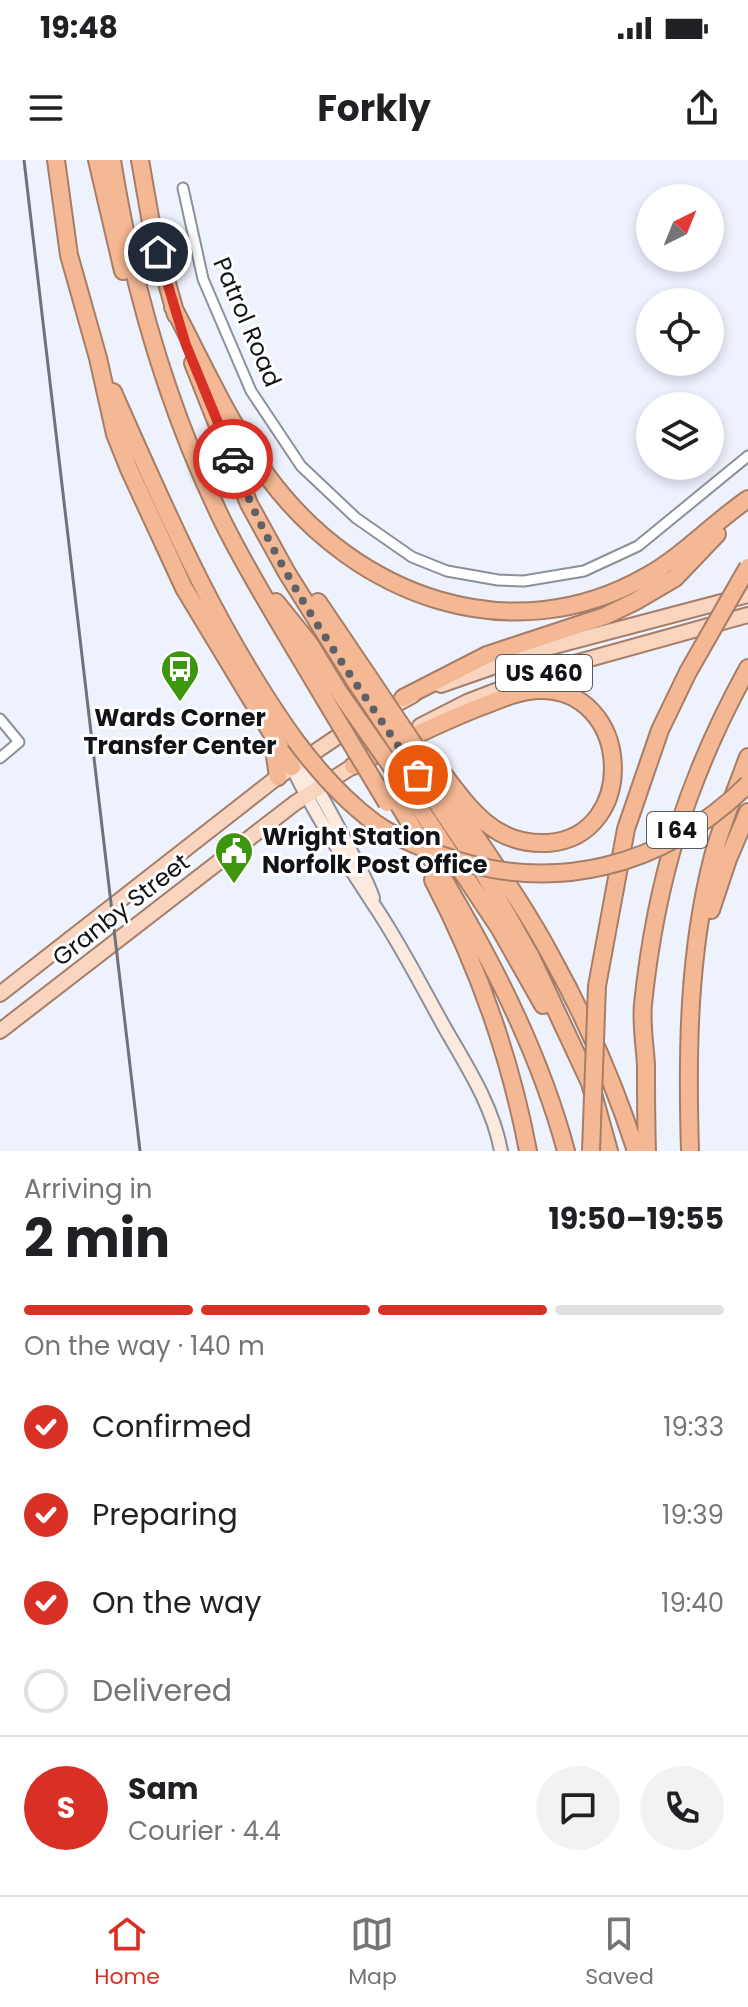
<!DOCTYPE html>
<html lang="en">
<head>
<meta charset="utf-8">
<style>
  body { margin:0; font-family:Poppins,sans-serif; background:#f2f2f2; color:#202124; height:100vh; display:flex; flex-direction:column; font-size:30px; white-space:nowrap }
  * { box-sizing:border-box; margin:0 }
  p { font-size:26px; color:#757577 }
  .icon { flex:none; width:44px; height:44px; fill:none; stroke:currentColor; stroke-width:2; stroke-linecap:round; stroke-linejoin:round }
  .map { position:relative; height:991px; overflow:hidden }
  .drawer { display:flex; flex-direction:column; background:#fff; flex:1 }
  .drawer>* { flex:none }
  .needle { width:52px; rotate:43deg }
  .fabs { position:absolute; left:636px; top:24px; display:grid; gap:16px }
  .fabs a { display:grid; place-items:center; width:88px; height:88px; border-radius:50%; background:#fff; box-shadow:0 4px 12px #0003; font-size:40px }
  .pin { position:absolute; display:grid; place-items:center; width:68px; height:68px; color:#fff; margin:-34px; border:4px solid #fff; border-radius:50%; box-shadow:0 2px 8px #0007 }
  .courier { position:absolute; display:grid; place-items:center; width:80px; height:80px; margin:-40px; border:6px solid #d93025; border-radius:50%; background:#fff; color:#222; box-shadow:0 2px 10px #0007 }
  .headline em { font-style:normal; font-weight:700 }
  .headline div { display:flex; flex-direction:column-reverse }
  .headline { display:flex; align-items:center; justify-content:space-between; height:136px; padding:0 24px }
  h1 { font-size:52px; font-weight:700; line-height:60px }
  .bar { display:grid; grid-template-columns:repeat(4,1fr); gap:12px 8px; align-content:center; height:96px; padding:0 24px }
  .bar i { height:10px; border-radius:6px; background:#e0e0e0 }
  .bar .current { background:#d93025 }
  .bar p { grid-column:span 4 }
  .line { display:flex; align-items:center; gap:20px; padding:0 24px; border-top:2px solid #e0e0e0 }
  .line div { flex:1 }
  .round { display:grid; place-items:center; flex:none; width:84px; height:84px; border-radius:42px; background:#f2f2f2 }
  ol { padding:0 24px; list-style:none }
  li { display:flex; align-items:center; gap:24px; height:88px }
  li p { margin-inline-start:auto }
  li .icon { padding:8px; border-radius:50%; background:#d93025; color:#fff; stroke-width:4 }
  li:last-child { color:#757577 }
  li i { width:44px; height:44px; border:4px solid #e0e0e0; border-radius:50% }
  .status { display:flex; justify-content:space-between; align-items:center; height:56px; padding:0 40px; background:#fff; direction:ltr }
  .status svg { height:22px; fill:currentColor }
  header { display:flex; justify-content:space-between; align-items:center; height:104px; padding:0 24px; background:#fff; font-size:36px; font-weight:700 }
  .tabs { display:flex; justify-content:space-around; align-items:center; height:112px; border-top:2px solid #e0e0e0; background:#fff; font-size:22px; color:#757577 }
  .tabs a { display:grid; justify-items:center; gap:4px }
  .tabs .current { color:#d93025 }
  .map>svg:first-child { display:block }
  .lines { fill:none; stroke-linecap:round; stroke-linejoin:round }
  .street-casing { stroke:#8c909a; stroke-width:13 }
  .secondary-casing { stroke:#8c909a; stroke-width:16 }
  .primary-casing { stroke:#a67e68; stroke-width:18 }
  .highway-casing { stroke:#a67e68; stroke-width:20 }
  .street { stroke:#fff; stroke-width:9 }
  .secondary { stroke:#fceadf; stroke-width:12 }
  .primary { stroke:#f9d4bf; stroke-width:14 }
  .highway { stroke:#f5b894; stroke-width:16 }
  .rail { stroke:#707279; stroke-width:3 }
  .highway-bridge-casing { stroke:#a67e68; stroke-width:20; stroke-linecap:butt }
  .highway-bridge { stroke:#f5b894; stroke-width:16 }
  .done { stroke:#5f6168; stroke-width:8; stroke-dasharray:0 14.4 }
  .route { stroke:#d93025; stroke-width:10 }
  .labels { text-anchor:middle; stroke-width:6; stroke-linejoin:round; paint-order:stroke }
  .shield { fill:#fff; stroke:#595a5d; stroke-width:2 }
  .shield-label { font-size:22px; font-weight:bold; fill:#121317 }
  .street-label { font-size:24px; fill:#121317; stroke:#fff }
  .poi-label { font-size:24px; font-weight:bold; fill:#121317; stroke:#fff }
</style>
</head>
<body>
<div class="status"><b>19:48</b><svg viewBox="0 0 49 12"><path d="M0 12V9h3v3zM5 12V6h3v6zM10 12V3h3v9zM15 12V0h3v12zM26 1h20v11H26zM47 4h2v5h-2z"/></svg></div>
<header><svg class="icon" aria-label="menu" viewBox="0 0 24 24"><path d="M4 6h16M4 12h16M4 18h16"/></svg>Forkly<svg class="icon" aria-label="share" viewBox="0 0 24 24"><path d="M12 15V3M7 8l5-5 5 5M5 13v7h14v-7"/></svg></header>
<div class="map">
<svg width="748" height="991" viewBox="0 0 748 991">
  <rect width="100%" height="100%" fill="#eef2fd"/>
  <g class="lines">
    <g class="street-casing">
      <path id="street" d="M183,28L203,119L251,231L301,306L356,358L412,397L447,411L498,420L524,421L584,411L638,386L748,296
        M0,559L19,582L0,598"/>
    </g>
    <g class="secondary-casing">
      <path id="secondary" d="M300,601C317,627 331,653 345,680C355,700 366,717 373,738
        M292,607C316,657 346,702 376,748C402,787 423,829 446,870C468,908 493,947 501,991"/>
    </g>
    <g class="primary-casing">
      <path id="primary" d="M441,525L547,488L748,435
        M420,566L467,542L553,509L748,455
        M0,834L275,619L337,577L413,535
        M0,871L295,643L361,601"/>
    </g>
    <g class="highway-casing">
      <path id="highway" d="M56,0L69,95L98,198L115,274L129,309L184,428L292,607
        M97,0L123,111
        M112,0C132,125 168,250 224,364C254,424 290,480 324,538
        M140,0L153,74L176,155
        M173,147C203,204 230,265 268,317C356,436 511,494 647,416C684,395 713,363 748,339
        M193,203L249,344L287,413L355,521
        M113,232C166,352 218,473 295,580
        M276,442L309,483L339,532
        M318,442L366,513
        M403,538L487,495L605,456L634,442L675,418L717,374
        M273,582L278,617
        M353,606C395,585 436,564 480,547C499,540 517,531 538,530C632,527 640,676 548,683C525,684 504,678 486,663C466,646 451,624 435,603
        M418,615L483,712L531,797L590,923L609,991
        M405,626L500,769L543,845
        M447,633C481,686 520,738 550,794C585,857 614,922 636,991
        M394,637C463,750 531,861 566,991
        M433,720C478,806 510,896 528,991
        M711,750L728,699L748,652
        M597,826L626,669L660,570L688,512
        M647,991C646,962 646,934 646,905C645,886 641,864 643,844C656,719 687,619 748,508
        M690,991C687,892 688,793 713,696C722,663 736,630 748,597"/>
    </g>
    <use href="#street" class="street"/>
    <use href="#secondary" class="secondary"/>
    <use href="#primary" class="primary"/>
    <use href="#highway" class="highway"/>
    <path class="rail" d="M24,0L140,991"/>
    <g class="highway-bridge-casing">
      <path id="highway-bridge" d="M688,512L748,407
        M366,513L429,607
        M355,521L418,615
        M339,532L405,626
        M324,538L387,643
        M295,580C318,611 344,640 375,663C395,677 418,686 441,695C553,736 664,707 748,624
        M591,991L597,826"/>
    </g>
    <use href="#highway-bridge" class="highway-bridge"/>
  </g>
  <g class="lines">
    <path class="done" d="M233,299C274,412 351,515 418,615"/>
    <path class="route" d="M158,92L186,185L233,299"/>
  </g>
  <defs>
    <g id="bus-pin" transform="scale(2)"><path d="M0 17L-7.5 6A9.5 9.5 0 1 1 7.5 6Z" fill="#3d960e" stroke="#fff"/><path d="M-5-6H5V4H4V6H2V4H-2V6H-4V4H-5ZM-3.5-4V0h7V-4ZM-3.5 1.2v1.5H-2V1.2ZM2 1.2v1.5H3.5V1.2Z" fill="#fff"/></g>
    <g id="civic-pin" transform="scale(2)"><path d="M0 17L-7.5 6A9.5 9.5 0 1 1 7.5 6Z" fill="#3d960e" stroke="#fff"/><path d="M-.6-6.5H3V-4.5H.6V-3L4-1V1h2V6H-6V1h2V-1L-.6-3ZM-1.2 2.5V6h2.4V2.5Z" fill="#fff"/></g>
  </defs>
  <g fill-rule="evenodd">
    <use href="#bus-pin" x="180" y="509"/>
    <use href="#civic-pin" x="234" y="691"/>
  </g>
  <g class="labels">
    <g class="shield">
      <rect x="496" y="495" width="96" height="36" rx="6"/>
      <rect x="647" y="652" width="60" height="36" rx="6"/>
    </g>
    <g class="shield-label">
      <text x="544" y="521">US 460</text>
      <text x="677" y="678">I 64</text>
    </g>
    <g class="street-label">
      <text transform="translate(247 162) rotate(67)" y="8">Patrol Road</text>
      <text transform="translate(121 750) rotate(-38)" y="8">Granby Street</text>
    </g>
    <g class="poi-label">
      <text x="180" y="566">Wards Corner<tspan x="180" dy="28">Transfer Center</tspan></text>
      <text x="262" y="685" text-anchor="start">Wright Station<tspan x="262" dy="28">Norfolk Post Office</tspan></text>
    </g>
  </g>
</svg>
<div class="fabs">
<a><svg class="needle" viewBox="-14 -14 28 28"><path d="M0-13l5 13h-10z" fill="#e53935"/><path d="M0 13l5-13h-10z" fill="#757577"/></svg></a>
<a><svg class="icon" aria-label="locate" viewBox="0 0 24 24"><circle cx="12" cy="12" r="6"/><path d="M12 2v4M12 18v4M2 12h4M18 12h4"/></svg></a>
<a><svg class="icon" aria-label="layers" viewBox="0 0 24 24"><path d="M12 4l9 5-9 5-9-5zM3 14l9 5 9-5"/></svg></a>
</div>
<div class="pin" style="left:418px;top:615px;background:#ea580c"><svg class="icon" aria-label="bag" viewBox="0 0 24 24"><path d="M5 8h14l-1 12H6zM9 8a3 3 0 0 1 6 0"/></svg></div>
<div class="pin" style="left:158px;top:92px;background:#1f2937"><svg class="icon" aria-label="home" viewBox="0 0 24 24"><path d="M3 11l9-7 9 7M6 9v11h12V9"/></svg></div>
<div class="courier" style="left:233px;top:299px"><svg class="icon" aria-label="car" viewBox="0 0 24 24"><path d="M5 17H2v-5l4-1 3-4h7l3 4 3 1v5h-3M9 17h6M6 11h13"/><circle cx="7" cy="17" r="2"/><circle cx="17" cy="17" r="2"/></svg></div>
</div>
<section class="drawer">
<div class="headline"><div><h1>2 min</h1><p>Arriving in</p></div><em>19:50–19:55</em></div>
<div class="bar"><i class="current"></i><i class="current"></i><i class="current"></i><i></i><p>On the way · 140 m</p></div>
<ol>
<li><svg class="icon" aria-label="check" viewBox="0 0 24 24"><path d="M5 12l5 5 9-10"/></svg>Confirmed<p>19:33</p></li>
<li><svg class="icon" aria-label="check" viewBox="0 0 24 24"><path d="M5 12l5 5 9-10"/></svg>Preparing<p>19:39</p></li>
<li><svg class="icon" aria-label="check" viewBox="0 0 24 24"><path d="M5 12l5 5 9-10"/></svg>On the way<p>19:40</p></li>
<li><i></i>Delivered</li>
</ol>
<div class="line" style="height:144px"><b class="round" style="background:#d93025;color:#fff">S</b><div><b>Sam</b><p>Courier · 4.4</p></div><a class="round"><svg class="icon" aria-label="chat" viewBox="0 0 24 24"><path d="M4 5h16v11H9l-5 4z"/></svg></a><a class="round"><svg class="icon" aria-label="phone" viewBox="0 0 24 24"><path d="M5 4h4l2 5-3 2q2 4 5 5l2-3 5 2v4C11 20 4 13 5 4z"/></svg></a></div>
</section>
<nav class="tabs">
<a class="current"><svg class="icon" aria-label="home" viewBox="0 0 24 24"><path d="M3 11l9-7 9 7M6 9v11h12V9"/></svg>Home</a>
<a><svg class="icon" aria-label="map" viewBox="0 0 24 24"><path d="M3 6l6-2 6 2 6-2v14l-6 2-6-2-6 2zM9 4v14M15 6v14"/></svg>Map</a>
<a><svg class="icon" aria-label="saved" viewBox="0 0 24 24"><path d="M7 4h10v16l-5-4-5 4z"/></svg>Saved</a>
</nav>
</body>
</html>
